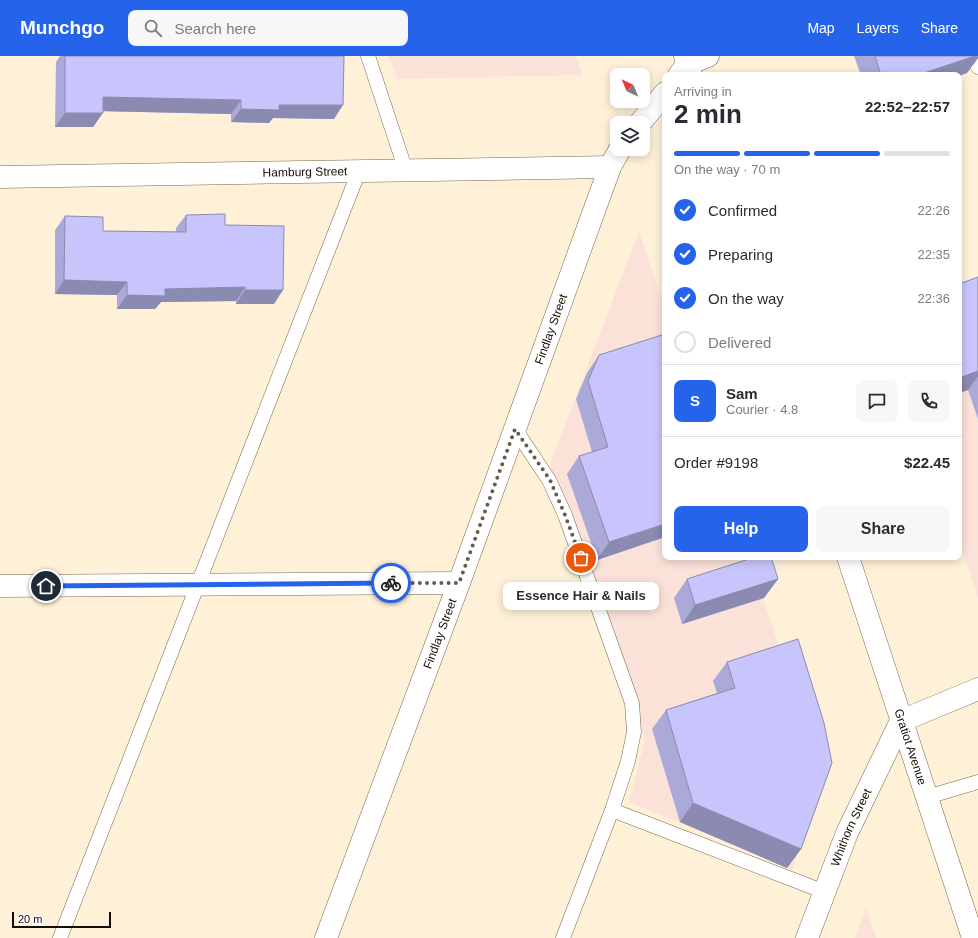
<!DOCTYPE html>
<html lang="en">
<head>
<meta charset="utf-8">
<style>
  body { margin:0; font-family:Helvetica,sans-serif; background:#f7f7f7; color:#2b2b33; height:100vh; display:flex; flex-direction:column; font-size:15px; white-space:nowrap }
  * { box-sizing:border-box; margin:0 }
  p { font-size:13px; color:#7c7c81 }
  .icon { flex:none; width:22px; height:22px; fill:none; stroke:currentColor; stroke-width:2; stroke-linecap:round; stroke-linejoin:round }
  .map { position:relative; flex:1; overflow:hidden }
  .drawer { position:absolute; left:662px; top:16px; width:300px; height:488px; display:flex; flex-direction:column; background:#fff; border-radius:8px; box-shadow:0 2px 10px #0003 }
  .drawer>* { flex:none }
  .needle { width:26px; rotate:316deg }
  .controls { position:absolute; left:610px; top:12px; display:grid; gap:8px }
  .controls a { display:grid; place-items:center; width:40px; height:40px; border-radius:8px; background:#fff; box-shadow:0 2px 10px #0003; font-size:20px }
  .scale { position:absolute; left:12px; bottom:10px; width:99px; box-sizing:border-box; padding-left:4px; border:2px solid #130d04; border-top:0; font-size:11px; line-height:14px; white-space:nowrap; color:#130d04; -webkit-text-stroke:3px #fff; paint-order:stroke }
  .pin { position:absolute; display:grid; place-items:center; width:34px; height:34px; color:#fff; margin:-17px; border:2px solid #fff; border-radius:50%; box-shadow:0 1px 4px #0007 }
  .courier { position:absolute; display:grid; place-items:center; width:40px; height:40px; margin:-20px; border:3px solid #2563eb; border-radius:50%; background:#fff; color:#222; box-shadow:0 1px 5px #0007 }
  .bubble { position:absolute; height:28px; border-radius:8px; background:#fff; box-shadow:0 2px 10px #0003; font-size:13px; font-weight:600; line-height:28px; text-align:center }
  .head em { font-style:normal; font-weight:600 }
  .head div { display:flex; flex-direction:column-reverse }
  .head { display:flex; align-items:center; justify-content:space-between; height:68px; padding:0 12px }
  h1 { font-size:26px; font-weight:600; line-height:30px }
  .bar { display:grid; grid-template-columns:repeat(4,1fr); gap:6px 4px; align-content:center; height:48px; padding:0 12px }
  .bar i { height:5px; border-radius:3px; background:#e1e1e2 }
  .bar .active { background:#2563eb }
  .bar p { grid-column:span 4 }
  .line { display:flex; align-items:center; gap:10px; padding:0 12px; border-top:1px solid #e1e1e2 }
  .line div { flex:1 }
  .round { display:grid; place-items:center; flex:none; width:42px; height:42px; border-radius:8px; background:#f7f7f7 }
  ol { padding:0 12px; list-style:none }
  li { display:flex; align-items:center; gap:12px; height:44px }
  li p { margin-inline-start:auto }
  li .icon { padding:4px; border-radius:50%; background:#2563eb; color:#fff; stroke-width:4 }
  li:last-child { color:#7c7c81 }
  li i { width:22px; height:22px; border:2px solid #e1e1e2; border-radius:50% }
  .primary-button { display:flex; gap:8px; margin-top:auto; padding:8px 12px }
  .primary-button a { flex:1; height:46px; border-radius:8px; background:#2563eb; color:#fff; font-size:16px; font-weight:600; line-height:46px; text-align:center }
  .primary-button a+a { background:#f7f7f7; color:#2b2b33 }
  header { display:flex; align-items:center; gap:24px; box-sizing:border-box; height:56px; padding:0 20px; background:#2563eb; color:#fff }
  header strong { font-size:19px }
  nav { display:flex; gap:22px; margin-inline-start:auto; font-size:14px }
  .search { width:280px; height:36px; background:#f7f7f7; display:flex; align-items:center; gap:10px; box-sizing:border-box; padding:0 14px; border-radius:8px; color:#7c7c81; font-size:15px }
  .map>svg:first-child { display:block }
  .commercial { fill:#fbe2d9 }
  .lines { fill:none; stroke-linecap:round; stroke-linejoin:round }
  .lane-casing { stroke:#77674c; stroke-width:15 }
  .street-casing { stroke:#77674c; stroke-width:23 }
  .primary-casing { stroke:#77674c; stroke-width:23 }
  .lane { stroke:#fff; stroke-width:14 }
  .street { stroke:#fff; stroke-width:22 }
  .primary { stroke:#fff; stroke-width:22 }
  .wall { fill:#aba9d8 }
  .shaded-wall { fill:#8b8ab0 }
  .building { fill:#c7c5fb; stroke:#8b8ab0 }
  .done { stroke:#665c4e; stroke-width:4; stroke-dasharray:0 7.2 }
  .route { stroke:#2563eb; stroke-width:5 }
  .labels { text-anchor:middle; stroke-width:3; stroke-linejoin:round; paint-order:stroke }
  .street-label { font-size:12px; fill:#130d04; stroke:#fff }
</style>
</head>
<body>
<header>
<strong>Munchgo</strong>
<div class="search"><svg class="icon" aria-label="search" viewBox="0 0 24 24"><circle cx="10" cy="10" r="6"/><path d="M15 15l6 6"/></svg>Search here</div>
<nav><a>Map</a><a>Layers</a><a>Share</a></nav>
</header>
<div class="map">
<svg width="978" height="882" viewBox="0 0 978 882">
  <rect width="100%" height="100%" fill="#fff0d8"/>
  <path class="commercial" d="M389,0H576L582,19L397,23Z
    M639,175L665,253V501H749L823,720L793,813L629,746L645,683L550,408Z
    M978,227V541L959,484V233Z
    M866,852L876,882H855Z"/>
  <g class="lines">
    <g class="lane-casing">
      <path id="lane" d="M368,0L406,115
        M974,0L978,11
        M515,373L549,424L565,459L632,647L634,676L628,705L612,754L563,882
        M927,741L978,726
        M612,754L825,836
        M60,882L359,115"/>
    </g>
    <g class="street-casing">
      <g id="street">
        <path d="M679,19L688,8L708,0"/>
        <path d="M640,67L665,37"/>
        <path id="s1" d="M0,121L610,111"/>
        <path d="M0,530L459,527"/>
        <path id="s2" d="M326,882L459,527L610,111L620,93"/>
        <path id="s3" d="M807,882L847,777L901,665L978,633"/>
      </g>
    </g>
    <g class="primary-casing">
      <g id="primary">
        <path d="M685,0L691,19"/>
        <path id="s4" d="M848,501L973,882"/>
      </g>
    </g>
    <use href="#lane" class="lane"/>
    <use href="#street" class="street"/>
    <use href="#primary" class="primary"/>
  </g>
  <path class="wall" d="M60,0H344L334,63L273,62L269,67L231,66V58L103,55L93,71H55L56,6Z
    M854,0H978V2L967,17L959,19H861Z
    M186,159L225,169L274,248H236V245L161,246L155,253H117V239L55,238V174L65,160L103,175L176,176V172Z
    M978,221V363L968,334L959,337V228Z
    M599,299L665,481L597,504L567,418L579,400L592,396L576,343L587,317Z
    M687,523H778L764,542L682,568L674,542Z
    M727,606L801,793L787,812L680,766L652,673L666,654L717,637L713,625Z"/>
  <path class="shaded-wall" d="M975,0H978V2L967,17L959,20V19H918Z
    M103,41L241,44L231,58L94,55Z
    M279,49H343L334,63L273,62L269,67L231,66L241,53Z
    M65,57H103L93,71H55Z
    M64,224L127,226L117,239L55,238Z
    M245,231L236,245L161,246L155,253H117L127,239L165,233Z
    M245,234H283L274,248H236Z
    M978,315V320L968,334L959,337V322Z
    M665,468V481L597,504L609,486Z
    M778,523L764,542L682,568L695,549Z
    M693,747L801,793L787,812L680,766Z"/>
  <path class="building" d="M65,0H344L343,49H279V54L241,53V44L103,41V57H65Z
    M875,0H975L918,19H881Z
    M225,158V169L284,170L283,234H245V231L165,233V240L127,239V226L64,224L65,160L103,161V175L186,176V159Z
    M978,221V315L959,322V228Z
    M665,278V468L609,486L579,400L608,391L588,325L599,299Z
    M755,501H771L778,523L695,549L687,523Z
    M798,583L824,667L832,707L801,793L693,747L666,654L735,632L727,606Z"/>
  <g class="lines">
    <path class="done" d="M391,527H459L515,373L550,424L565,459L581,502"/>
    <path class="route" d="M46,530L391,527"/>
  </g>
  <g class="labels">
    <g class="street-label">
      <text dy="4" stroke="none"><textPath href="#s1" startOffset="305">Hamburg Street</textPath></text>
      <text dy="4" stroke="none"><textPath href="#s2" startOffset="649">Findlay Street</textPath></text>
      <text dy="4" stroke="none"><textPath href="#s2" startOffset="325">Findlay Street</textPath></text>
      <text dy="4" stroke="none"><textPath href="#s4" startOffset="200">Gratiot Avenue</textPath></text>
      <text dy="4" stroke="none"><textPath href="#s3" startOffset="119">Whithorn Street</textPath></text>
    </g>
  </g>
</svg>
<div class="controls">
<a><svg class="needle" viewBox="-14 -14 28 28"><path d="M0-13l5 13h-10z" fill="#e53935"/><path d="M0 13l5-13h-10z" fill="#7c7c81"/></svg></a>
<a><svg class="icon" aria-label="layers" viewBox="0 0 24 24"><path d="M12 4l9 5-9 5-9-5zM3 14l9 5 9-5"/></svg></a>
</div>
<div class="scale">20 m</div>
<div class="pin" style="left:581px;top:502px;background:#ea580c"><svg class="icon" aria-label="bag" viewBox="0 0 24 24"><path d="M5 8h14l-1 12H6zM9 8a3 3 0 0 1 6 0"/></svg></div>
<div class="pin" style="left:46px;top:530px;background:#1f2937"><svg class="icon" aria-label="home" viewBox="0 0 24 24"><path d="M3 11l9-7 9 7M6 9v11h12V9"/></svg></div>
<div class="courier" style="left:391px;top:527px"><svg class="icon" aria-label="bike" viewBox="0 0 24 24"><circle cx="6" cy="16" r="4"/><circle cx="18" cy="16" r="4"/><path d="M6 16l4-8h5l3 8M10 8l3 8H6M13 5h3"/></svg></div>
<div class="bubble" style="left:503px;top:526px;width:156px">Essence Hair &amp; Nails</div>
<section class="drawer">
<div class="head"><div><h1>2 min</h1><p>Arriving in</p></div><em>22:52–22:57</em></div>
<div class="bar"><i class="active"></i><i class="active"></i><i class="active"></i><i></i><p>On the way · 70 m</p></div>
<ol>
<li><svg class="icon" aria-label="check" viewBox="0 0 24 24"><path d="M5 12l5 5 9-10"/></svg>Confirmed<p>22:26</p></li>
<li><svg class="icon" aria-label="check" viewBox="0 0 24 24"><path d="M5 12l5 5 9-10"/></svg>Preparing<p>22:35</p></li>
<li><svg class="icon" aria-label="check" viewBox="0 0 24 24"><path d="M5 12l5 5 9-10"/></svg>On the way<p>22:36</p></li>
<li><i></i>Delivered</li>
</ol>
<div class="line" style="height:72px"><b class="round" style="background:#2563eb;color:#fff">S</b><div><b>Sam</b><p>Courier · 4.8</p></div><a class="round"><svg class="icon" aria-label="chat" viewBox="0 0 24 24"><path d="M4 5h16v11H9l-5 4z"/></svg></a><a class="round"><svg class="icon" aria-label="phone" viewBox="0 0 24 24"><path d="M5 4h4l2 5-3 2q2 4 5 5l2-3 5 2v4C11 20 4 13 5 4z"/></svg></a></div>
<div class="line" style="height:52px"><div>Order #9198</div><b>$22.45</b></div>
<div class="primary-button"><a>Help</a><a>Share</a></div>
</section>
</div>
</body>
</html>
